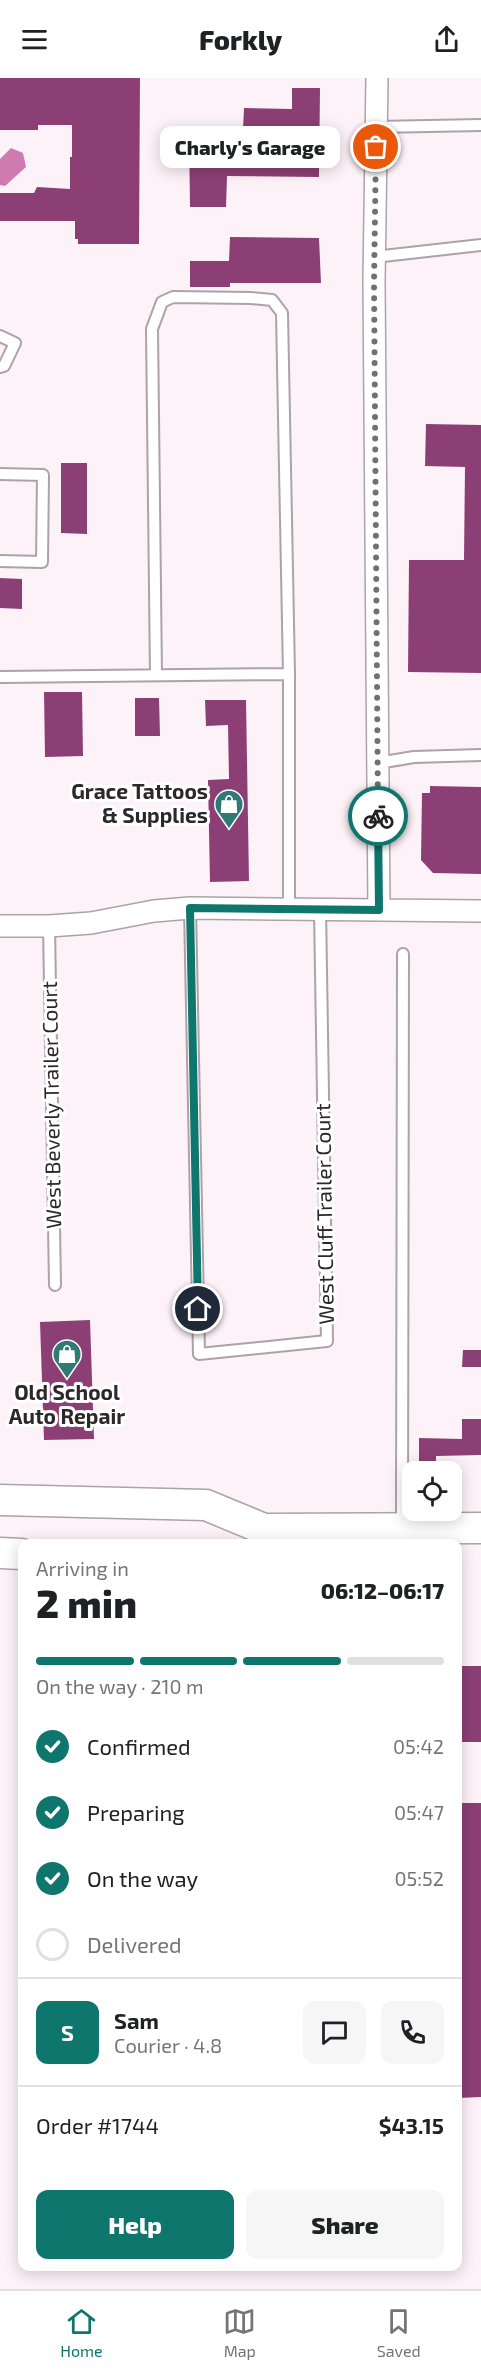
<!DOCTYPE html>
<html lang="en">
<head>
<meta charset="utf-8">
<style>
  body { margin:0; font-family:"Exo 2",sans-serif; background:#f6f6f6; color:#202124; height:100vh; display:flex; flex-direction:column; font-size:22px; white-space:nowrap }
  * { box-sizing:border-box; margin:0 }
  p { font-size:20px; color:#757577 }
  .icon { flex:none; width:33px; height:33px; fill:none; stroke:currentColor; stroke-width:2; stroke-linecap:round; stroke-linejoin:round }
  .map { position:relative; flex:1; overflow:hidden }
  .drawer { position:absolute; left:18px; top:1461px; width:444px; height:732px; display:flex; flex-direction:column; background:#fff; border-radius:12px; box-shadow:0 3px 15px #0003 }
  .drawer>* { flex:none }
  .tools { position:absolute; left:402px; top:1383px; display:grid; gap:12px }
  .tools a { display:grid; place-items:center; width:60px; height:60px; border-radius:12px; background:#fff; box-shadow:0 3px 15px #0003; font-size:30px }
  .pin { position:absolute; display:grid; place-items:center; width:51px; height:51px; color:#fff; margin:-26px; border:3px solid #fff; border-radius:50%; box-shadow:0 2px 6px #0007 }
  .courier { position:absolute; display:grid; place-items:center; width:60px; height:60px; margin:-30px; border:4px solid #0f766e; border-radius:50%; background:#fff; color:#222; box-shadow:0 2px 8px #0007 }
  .bubble { position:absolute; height:42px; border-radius:12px; background:#fff; box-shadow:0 3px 15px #0003; font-size:20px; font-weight:800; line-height:42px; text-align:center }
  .summary em { font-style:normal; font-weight:800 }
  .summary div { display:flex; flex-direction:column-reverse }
  .summary { display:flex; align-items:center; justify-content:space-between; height:102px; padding:0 18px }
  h1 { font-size:39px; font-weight:800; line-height:45px }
  .bar { display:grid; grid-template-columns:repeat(4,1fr); gap:9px 6px; align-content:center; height:72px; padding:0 18px }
  .bar i { height:8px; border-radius:4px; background:#e0e0e0 }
  .bar .active { background:#0f766e }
  .bar p { grid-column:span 4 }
  .line { display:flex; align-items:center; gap:15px; padding:0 18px; border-top:2px solid #e0e0e0 }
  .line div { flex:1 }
  .round { display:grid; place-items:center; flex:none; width:63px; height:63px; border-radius:12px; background:#f6f6f6 }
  ol { padding:0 18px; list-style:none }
  li { display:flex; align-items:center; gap:18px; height:66px }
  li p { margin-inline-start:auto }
  li .icon { padding:6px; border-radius:50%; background:#0f766e; color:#fff; stroke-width:4 }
  li:last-child { color:#757577 }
  li i { width:33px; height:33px; border:3px solid #e0e0e0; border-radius:50% }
  .cta { display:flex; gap:12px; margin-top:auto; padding:12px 18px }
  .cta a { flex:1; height:69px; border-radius:12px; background:#0f766e; color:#fff; font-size:24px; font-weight:800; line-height:69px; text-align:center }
  .cta a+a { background:#f6f6f6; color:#202124 }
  header { display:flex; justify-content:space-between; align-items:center; height:78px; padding:0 18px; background:#fff; font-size:27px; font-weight:800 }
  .tabs { display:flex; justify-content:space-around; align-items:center; height:84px; border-top:2px solid #e0e0e0; background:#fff; font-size:16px; color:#757577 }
  .tabs a { display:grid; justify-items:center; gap:3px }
  .tabs .active { color:#0f766e }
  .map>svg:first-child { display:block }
  .water { fill:#ce7bb2 }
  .building { fill:#8c3f75 }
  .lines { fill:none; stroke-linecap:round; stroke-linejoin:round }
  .service-casing { stroke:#ada2a8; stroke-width:14 }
  .minor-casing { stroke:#ada2a8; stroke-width:24 }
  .secondary-casing { stroke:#ada2a8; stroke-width:33 }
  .service { stroke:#fff; stroke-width:10 }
  .minor { stroke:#fff; stroke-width:21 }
  .secondary { stroke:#fff; stroke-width:30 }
  .done { stroke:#766f72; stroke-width:6; stroke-dasharray:0 10.8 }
  .route { stroke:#0f766e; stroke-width:8 }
  .labels { text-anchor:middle; stroke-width:6; stroke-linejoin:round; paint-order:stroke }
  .poi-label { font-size:21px; font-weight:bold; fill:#2c282a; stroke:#fff; text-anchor:end }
  .street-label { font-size:21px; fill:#2c282a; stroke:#fff }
</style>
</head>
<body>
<header><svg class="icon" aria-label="menu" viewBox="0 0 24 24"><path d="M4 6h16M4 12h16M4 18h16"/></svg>Forkly<svg class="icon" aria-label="share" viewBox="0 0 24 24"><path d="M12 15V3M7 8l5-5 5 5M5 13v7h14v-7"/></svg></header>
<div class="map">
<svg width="481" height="2211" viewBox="0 0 481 2211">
  <rect width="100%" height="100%" fill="#fef2f9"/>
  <path class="water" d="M11,70L23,75L26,89L5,108L0,107V81Z"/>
  <path class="building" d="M0,0H140L139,166H78V161H75V143H0V115H34L37,109L70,111V79H72V47H38V52H0Z
    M292,10H320L319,99L227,98L226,129H190L189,54L243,52L244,30L292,31Z
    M230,159L319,160L321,205H230V209H190V183H229Z
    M426,346L481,347V595L408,594L409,482H464L465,389L425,388Z
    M61,385H87V456L61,455Z
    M0,500L22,501V531L0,530Z
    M44,614H82L83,678L45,679Z
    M135,620H159L160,658H135Z
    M205,622H246L249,803L210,804L208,702L229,701L228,647L206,648Z
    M430,708L481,709V796L433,795L421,782L422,715H430Z
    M90,1242L94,1361L44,1362L40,1244Z
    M463,1272H481V1289H462Z
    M462,1341H481V1377L436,1378V1390H419V1360L462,1361Z
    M458,1588H481V1664H458Z
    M458,1725H481V2019L458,2020Z"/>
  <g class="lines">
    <g class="service-casing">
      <path id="service" d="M376,49L481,47
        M374,179L481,167
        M0,258L15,265L4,288L0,289
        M0,396L43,397L42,484L0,483
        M156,597L152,251L162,224L173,219L251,220L272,222L282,235L289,596V831
        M0,599L289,596
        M378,685L414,679L481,677
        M190,830L199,1276L327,1263L320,831
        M49,848L55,1207
        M402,1448L403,876"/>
    </g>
    <g class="minor-casing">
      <path id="minor" d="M377,0L374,204L379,832
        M0,848H49L91,845L154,833L190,830L481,833"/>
    </g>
    <g class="secondary-casing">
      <path id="secondary" d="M0,1422L206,1427L264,1451L481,1450
        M0,1475L22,1476"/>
    </g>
    <use href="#service" class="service"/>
    <use href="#minor" class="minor"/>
    <use href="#secondary" class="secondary"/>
  </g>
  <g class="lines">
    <path class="done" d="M376,69L374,204L378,738"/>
    <path class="route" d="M198,1231L190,830L379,832L378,738"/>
  </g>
  <defs>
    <g id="shop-pin" transform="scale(1.5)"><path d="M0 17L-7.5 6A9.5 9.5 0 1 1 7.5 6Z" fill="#307975" stroke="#fff"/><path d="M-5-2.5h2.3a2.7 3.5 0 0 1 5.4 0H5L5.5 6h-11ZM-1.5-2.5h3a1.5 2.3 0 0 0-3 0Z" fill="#fff"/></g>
  </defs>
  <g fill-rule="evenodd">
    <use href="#shop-pin" x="229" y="726"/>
    <use href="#shop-pin" x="67" y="1276"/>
  </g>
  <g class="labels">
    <g class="poi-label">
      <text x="208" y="721">Grace Tattoos<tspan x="208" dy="24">&amp; Supplies</tspan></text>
      <text x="67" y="1322" text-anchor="middle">Old School<tspan x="67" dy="24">Auto Repair</tspan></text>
    </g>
    <g class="street-label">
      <text transform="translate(52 1027) rotate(-91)" y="7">West Beverly Trailer Court</text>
      <text transform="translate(325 1136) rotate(-91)" y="7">West Cluff Trailer Court</text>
    </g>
  </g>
</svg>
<div class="tools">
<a><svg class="icon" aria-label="locate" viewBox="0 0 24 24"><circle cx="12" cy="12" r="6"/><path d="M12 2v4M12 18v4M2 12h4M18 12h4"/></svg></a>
</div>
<div class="pin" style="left:376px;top:69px;background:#ea580c"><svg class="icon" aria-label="bag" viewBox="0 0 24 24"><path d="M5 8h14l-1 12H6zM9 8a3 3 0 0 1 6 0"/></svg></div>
<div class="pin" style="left:198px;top:1231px;background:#1f2937"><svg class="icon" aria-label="home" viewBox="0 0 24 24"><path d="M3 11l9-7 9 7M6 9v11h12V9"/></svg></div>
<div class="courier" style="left:378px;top:738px"><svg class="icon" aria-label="bike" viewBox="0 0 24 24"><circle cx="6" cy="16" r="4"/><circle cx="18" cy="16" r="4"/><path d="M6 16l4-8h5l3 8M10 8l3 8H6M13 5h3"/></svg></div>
<div class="bubble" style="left:160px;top:48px;width:180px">Charly's Garage</div>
<section class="drawer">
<div class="summary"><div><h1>2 min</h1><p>Arriving in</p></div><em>06:12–06:17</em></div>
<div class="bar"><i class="active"></i><i class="active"></i><i class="active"></i><i></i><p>On the way · 210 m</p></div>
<ol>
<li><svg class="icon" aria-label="check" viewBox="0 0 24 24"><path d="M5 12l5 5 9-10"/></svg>Confirmed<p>05:42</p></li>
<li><svg class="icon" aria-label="check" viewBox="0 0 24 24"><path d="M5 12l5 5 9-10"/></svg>Preparing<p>05:47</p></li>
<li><svg class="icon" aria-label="check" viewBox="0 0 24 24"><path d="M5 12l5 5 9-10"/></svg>On the way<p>05:52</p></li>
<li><i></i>Delivered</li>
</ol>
<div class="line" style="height:108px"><b class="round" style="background:#0f766e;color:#fff">S</b><div><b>Sam</b><p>Courier · 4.8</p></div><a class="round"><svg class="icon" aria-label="chat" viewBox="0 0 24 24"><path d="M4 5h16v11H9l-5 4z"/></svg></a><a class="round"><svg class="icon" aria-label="phone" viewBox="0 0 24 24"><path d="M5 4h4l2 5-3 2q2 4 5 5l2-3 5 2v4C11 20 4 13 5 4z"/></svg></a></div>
<div class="line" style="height:78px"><div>Order #1744</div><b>$43.15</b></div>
<div class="cta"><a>Help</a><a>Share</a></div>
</section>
</div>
<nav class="tabs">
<a class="active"><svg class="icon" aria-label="home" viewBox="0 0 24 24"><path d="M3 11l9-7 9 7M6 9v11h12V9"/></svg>Home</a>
<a><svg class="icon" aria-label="map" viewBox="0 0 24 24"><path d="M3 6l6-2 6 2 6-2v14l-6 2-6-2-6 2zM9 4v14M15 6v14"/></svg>Map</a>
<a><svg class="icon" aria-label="saved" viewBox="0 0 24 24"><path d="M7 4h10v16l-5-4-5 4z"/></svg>Saved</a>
</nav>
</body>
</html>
